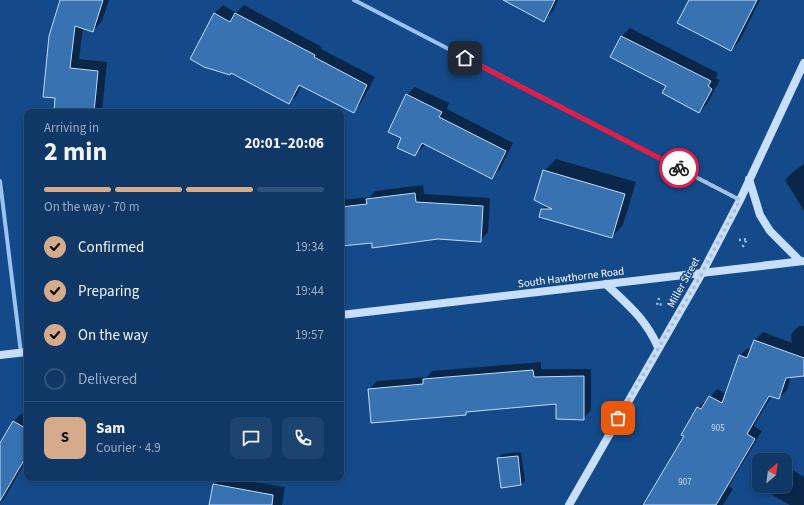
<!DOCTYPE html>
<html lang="en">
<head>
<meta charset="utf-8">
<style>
  body { margin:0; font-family:"Source Sans 3",sans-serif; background:#1d4370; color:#f1f3f6; height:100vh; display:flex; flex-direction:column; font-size:15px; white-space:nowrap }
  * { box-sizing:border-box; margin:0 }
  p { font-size:13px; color:#9bacc0 }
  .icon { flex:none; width:22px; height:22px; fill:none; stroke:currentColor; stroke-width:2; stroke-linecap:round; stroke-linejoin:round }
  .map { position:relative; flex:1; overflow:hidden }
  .drawer { position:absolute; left:24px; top:109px; width:320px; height:372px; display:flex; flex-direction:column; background:#0f3867; border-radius:8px; box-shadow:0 2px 6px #0003,0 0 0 1px #2f527b }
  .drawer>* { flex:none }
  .needle { width:26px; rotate:29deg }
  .buttons { position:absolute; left:752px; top:453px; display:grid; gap:8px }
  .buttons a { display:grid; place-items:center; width:40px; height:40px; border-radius:8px; background:#0f3867; box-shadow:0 2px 6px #0003,0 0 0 1px #2f527b; font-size:20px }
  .pin { position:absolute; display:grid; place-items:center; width:34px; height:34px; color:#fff; margin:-17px; border-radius:8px; box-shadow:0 2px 6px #0006 }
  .courier { position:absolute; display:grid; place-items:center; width:40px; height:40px; margin:-20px; border:3px solid #e11d48; border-radius:50%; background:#fff; color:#222; box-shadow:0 1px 5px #0007 }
  .headline em { font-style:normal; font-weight:700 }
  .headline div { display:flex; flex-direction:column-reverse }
  .headline { display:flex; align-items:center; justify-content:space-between; height:68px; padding:0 20px }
  h1 { font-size:26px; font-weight:700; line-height:30px }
  .bar { display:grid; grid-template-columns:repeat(4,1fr); gap:6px 4px; align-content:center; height:48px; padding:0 20px }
  .bar i { height:5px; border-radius:3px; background:#2f527b }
  .bar .selected { background:#d6ab8b }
  .bar p { grid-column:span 4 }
  .line { display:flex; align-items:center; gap:10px; padding:0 20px; border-top:1px solid #2f527b }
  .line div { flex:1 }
  .round { display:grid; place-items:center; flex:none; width:42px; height:42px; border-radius:8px; background:#1d4370 }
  ol { padding:0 20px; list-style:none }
  li { display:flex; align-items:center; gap:12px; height:44px }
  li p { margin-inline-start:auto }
  li .icon { padding:4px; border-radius:50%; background:#d6ab8b; color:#111; stroke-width:4 }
  li:last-child { color:#9bacc0 }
  li i { width:22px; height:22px; border:2px solid #2f527b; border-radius:50% }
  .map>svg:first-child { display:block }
  .shadow { fill:#0007 }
  .building { fill:#3872b1; stroke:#c1ddfb }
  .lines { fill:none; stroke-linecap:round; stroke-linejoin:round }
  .path { stroke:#9ac3ef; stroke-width:2.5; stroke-dasharray:2 3; stroke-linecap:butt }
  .minor { stroke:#9ac3ef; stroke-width:4 }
  .secondary { stroke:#c8dffb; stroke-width:8 }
  .done { stroke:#adc0d6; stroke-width:4; stroke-dasharray:0 7.2 }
  .route { stroke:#e11d48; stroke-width:5 }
  .labels { text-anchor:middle; stroke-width:3; stroke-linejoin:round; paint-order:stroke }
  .number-label { font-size:9px; fill:#cddcec }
  .street-label { font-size:11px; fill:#fff; stroke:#144a89 }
</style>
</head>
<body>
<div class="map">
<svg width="804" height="505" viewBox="0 0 804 505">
  <rect width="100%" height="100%" fill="#144a89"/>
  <path class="shadow" d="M62,0H109L102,21L93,31L83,27L79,59L107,62L102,112H55Z
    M505,0H558L553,11L543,21Z
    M690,0H760L739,42L731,50Z
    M223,5L236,13L244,5L322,47L321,49L375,77L361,103L353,111L302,85L297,95L289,103L215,13Z
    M630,28L718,73L716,78L720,80L707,104L699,112L668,85L612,56L622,36Z
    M415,87L449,103L447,109L513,143L500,169L492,177L425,143L423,147L415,155L402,138L407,95Z
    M556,159L636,182L623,225L612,237L542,209L546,205L544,171Z
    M804,164V211L785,180L793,172Z
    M423,185L424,194L490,198L488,232L480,241L438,238L372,242L341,245V200L370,197L375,191Z
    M799,326H804V375L791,376L787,390L779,398L772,395L754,426L762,431L729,486L733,489L723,505H641L651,493L685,436L683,434L698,408L706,400L707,401L717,389L726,394L740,355L748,348L752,349L755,340L763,332L792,343L791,334Z
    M541,362V369H591V410L583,419L557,403L468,411L466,414L372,422L369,389L377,381L427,377L432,371Z
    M22,413L27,416V459L4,499L0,503V445L14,421Z
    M521,452L525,481L521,484L498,458L502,454Z
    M787,467L804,477V505H790L769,493L773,486H785V469Z
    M220,478H230L285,487L282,505H210L214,485Z"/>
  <path class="building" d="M60,0H103L93,32L75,26L70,68L98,71L94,112H54L55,98L43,97L49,36Z
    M503,0H555L544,22Z
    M689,0H757L731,51L677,23Z
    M214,13L230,22L235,13L315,55L314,57L367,85L354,113L299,85L289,104L231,73L230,75L204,67L190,59Z
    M621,36L711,81L708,86L712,89L699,113L662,93L666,86L610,57Z
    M406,94L442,112L439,117L506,151L492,179L422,143L415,156L397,148L401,138L388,132Z
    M543,170L625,194L612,238L539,217L541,209H552L534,200Z
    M415,193L416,202L483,206L481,242L438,239L372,248V243L341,246V207L367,204L366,199Z
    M754,340L804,358V376L786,378L779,399L769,396L747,434L755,439L716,505H643L684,436L681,435L697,407L701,409L709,396L722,403L739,355L747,358Z
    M533,370L534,377L584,376V420L556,419V404L466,412V415L371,423L368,389L423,384V379Z
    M13,421L27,429V455L0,501V443Z
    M518,456L521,485L501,488L497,458Z
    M213,484L273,495L272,505H209Z"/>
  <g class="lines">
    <path class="path" d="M739,240L747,239L742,248
      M659,298L657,305L664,304"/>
    <path class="minor" d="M354,0L740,200
      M0,181L21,353"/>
    <path class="secondary" d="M749,179L760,215L770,231L800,261
      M606,284C629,306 645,318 658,347
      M341,315L804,261
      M0,355L27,352
      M569,505L702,273L740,200L804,63"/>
  </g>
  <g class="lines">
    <path class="done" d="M618,418L702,273L740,200L679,168"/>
    <path class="route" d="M465,58L679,168"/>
  </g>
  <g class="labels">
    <g class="number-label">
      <text x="718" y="431">905</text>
      <text x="685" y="485">907</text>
    </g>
    <g class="street-label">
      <text transform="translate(571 277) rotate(-7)" y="4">South Hawthorne Road</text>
      <text transform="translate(683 282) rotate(-61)" y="4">Miller Street</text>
    </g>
  </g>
</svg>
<div class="buttons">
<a><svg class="needle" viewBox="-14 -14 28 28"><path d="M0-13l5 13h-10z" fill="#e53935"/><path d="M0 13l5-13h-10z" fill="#9bacc0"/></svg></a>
</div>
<div class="pin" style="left:618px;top:418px;background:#ea580c"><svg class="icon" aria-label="bag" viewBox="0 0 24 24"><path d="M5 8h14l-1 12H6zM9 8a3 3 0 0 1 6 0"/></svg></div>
<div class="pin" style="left:465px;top:58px;background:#1f2937"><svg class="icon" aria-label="home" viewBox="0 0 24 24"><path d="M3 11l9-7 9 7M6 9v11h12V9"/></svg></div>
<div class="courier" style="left:679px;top:168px"><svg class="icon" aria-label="bike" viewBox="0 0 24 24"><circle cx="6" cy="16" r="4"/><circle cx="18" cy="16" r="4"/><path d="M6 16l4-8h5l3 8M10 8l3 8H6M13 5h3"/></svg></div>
<section class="drawer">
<div class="headline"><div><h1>2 min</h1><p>Arriving in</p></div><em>20:01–20:06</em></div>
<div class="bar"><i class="selected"></i><i class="selected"></i><i class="selected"></i><i></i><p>On the way · 70 m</p></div>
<ol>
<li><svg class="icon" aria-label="check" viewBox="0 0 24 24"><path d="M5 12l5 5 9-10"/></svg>Confirmed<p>19:34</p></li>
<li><svg class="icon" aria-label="check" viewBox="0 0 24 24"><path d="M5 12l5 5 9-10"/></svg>Preparing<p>19:44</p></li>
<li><svg class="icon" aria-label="check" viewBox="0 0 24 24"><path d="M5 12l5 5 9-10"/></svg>On the way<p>19:57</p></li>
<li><i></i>Delivered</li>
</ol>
<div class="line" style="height:72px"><b class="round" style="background:#d6ab8b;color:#111">S</b><div><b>Sam</b><p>Courier · 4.9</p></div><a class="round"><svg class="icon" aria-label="chat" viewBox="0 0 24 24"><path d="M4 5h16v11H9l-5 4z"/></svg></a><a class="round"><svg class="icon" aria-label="phone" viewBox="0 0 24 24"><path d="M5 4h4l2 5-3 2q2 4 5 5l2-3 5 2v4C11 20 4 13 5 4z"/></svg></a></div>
</section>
</div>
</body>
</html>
